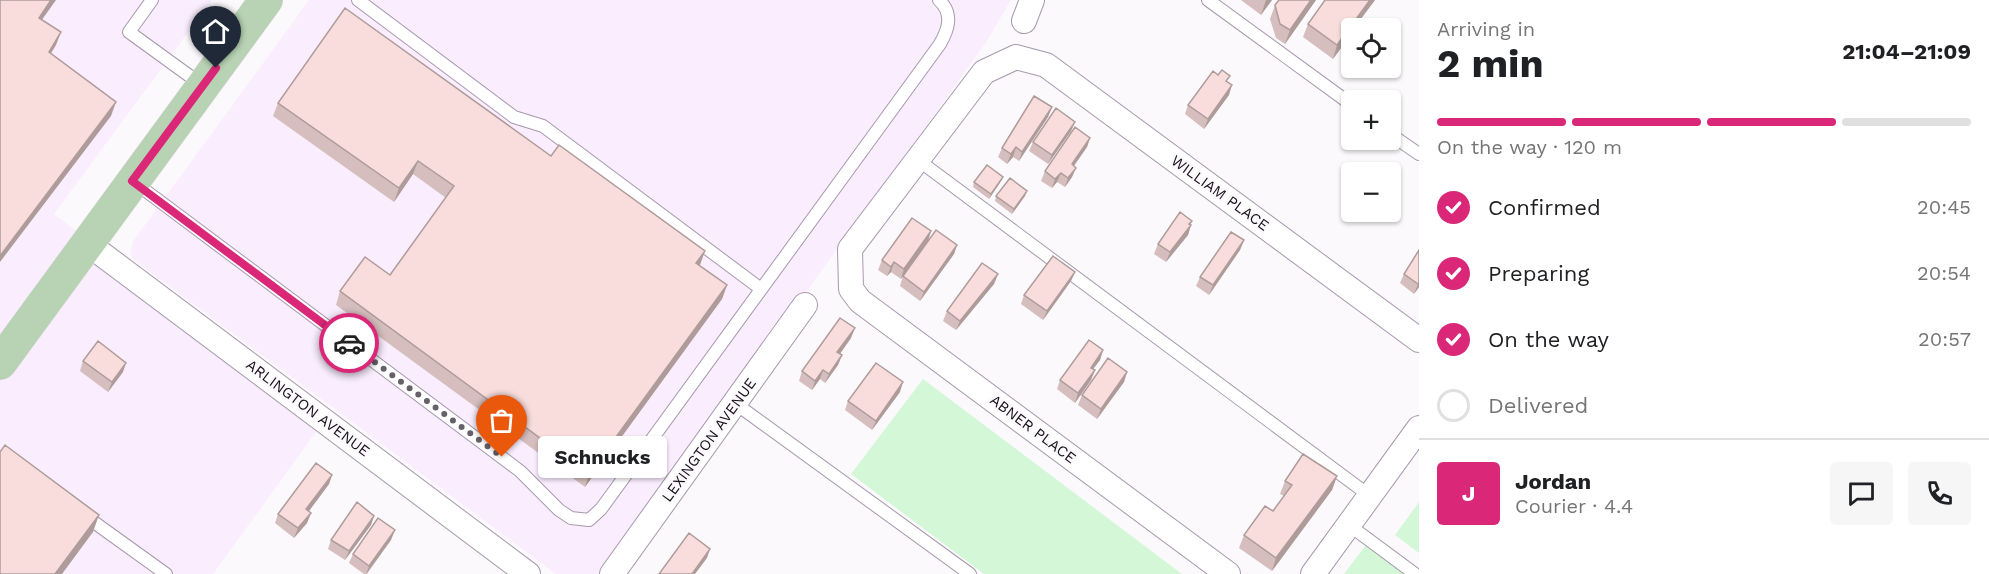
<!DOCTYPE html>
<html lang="en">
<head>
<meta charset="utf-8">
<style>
  body { margin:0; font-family:"Work Sans",sans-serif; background:#f6f6f6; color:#202124; height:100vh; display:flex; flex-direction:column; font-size:22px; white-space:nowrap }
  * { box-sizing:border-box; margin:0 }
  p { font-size:20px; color:#757577 }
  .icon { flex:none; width:33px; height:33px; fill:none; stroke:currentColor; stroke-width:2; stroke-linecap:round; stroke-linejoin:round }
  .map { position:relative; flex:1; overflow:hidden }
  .details { display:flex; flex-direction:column; background:#fff; width:570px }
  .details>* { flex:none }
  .buttons { position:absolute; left:1341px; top:18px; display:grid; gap:12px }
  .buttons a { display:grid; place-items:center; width:60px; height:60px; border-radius:6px; background:#fff; box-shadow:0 2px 4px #0004; font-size:30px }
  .pin { position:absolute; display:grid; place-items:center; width:51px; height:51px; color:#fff; margin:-62px -26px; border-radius:50% 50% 50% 0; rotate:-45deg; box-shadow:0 0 6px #0007 }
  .pin .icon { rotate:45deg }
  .courier { position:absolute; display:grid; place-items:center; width:60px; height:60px; margin:-30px; border:4px solid #db2777; border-radius:50%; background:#fff; color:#222; box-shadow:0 2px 8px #0007 }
  .bubble { position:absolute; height:42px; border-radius:6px; background:#fff; box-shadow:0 2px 4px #0004; font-size:20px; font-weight:700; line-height:42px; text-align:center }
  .overview em { font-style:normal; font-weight:700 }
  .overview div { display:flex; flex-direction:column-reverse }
  .overview { display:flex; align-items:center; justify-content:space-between; height:102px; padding:0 18px }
  h1 { font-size:39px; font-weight:700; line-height:45px }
  .bar { display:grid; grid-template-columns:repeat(4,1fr); gap:9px 6px; align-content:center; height:72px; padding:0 18px }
  .bar i { height:8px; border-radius:4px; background:#e0e0e0 }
  .bar .on { background:#db2777 }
  .bar p { grid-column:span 4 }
  .line { display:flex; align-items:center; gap:15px; padding:0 18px; border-top:2px solid #e0e0e0 }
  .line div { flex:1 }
  .round { display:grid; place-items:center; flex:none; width:63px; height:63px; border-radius:6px; background:#f6f6f6 }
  ol { padding:0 18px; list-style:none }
  li { display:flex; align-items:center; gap:18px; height:66px }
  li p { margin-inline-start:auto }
  li .icon { padding:6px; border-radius:50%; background:#db2777; color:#fff; stroke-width:4 }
  li:last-child { color:#757577 }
  li i { width:33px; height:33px; border:3px solid #e0e0e0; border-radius:50% }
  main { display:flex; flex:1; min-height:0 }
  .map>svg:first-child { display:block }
  .built { fill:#faedfe }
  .green { fill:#d3f7d7 }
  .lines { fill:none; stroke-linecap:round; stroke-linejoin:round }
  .lane-casing { stroke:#a798ad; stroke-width:14 }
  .street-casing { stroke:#a798ad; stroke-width:26 }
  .primary-casing { stroke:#d5d4d5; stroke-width:34 }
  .lane { stroke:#fff; stroke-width:12 }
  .street { stroke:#fff; stroke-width:24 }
  .primary { stroke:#b7d3b3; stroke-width:33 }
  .wall { fill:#d5bebd }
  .shaded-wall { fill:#ae9b9a }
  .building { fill:#f8dddc; stroke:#ae9b9a; stroke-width:1.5 }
  .done { stroke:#666168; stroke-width:6; stroke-dasharray:0 10.8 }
  .route { stroke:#db2777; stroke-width:8 }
  .labels { text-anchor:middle; stroke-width:5; stroke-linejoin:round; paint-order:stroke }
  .street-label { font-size:15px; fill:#150f17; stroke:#fcf9fd }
</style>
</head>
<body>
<main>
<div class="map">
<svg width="1419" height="574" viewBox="0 0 1419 574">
  <rect width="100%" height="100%" fill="#fcf9fd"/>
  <path class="built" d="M0,0H212L54,214L324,421L213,574H0Z
    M309,0H1011L985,44L603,574H556L133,259L130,251L134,240Z"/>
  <path class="green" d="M923,379L1182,574H984L851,474Z
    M1419,502V553L1395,535Z
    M1366,545L1405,574H1344Z"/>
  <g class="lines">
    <g class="lane-casing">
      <path id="lane" d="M152,0L129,32L202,85
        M358,0L514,117L543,126L761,289
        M1208,0L1352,105
        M1390,134L1419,154
        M918,160L1370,496
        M134,182L520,471L559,510L571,518L589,520L601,509L940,44C948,30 954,14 939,0
        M736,404L970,574
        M84,515L166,574
        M1349,525L1415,574"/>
    </g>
    <g class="street-casing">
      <path id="street" d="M1024,21L1032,0
        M87,243L528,574
        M612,574L805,305
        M1228,574L860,301L851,289L850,249L984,72L1016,57L1046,65L1419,340
        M1313,574L1419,428"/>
    </g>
    <g class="primary-casing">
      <path id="primary" d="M0,363L266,0"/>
    </g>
    <use href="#lane" class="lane"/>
    <use href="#street" class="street"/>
    <use href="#primary" class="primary"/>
  </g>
  <path class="wall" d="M1241,0H1272L1261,15Z
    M1316,0L1285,44L1276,38L1270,19L1275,5Z
    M1375,0L1354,28H1352V33L1333,59L1303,37L1308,24Z
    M1228,82L1229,95L1204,129L1185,114L1188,105Z
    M278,103L699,265L727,285L722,299L585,487L336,305L340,291L390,275L446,198L413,174L394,202L273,116Z
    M1052,107L1048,117L1019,161L1013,157L1007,164L998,157L1002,148Z
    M1075,122L1071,131L1048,164L1029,151L1033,142Z
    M1090,138L1087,147L1074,166L1072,177L1065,187L1057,182L1052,188L1041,181L1045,171Z
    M1003,177L1001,181L989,199L973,187L974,182Z
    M996,196H1025L1012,214L995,201Z
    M1190,225H1191L1188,235L1166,262L1154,254L1158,244Z
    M931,231L928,241L901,279L891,272L887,276L878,270L882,260Z
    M1244,240L1240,250L1209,295L1196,286L1200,277Z
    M957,245L954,254L920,301L900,286L903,276Z
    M1419,250V287L1414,294L1400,283L1404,274Z
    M1075,272L1071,281L1043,320L1021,304L1024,295Z
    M998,274L994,284L956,330L943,321L947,311Z
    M851,338L840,354L842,355L838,365L825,383L820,379L812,390L799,381L802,371Z
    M1103,350L1100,360L1093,369L1095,370L1091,380L1075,403L1057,389L1060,380Z
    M83,361L123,372L108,392L80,371Z
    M1127,372L1124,382L1097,419L1078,405L1082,395Z
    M900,392L872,430L845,410L848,401Z
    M332,475L329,484L309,511L311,513L307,523L294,538L275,523L278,514Z
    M1337,476L1332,490L1272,571L1239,548L1244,535L1273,511L1284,496L1280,494L1285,481Z
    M374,516L371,525L345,560L328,549L331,540Z
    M391,540L367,574H364L349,563L353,554Z"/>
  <path class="shaded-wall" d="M51,0H56L34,31L39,18Z
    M1266,0H1272L1261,15Z
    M1311,0H1316L1285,44L1290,30Z
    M1370,0H1375L1354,28H1352V33L1333,59L1337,45Z
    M61,32L56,45L44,65L49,52Z
    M1232,85L1229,95L1204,129L1208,119Z
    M116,102L111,116L0,262V256Z
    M1052,107L1048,117L1019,161L1022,152Z
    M1075,122L1071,131L1048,164L1052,155Z
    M1090,138L1087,147L1068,174L1072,164Z
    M1016,147L1013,157L1007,164L1011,154Z
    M418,161L413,174L394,202L399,188Z
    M1076,168L1072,177L1065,187L1068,178Z
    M1061,173L1057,182L1052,188L1055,179Z
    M1003,177L1001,181L989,199L991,194Z
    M1027,191L1025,196L1012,214L1014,209Z
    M1192,221L1189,228L1191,225L1188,235L1166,262L1170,252Z
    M931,231L928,241L901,279L904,269Z
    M1244,240L1240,250L1209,295L1213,285Z
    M957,245L954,254L920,301L924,292Z
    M705,251L700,265L691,277L696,263Z
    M894,262L891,272L887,276L891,267Z
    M1075,272L1071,281L1043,320L1047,311Z
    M998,274L994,284L956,330L960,321Z
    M1419,282V287L1414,294L1418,284Z
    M727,285L722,299L585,487L589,474Z
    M855,328L851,338L834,362L837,352Z
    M1103,350L1100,360L1087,377L1091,368Z
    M842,355L838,365L825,383L829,374Z
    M126,363L123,372L108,392L112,382Z
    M823,370L820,379L812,390L815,381Z
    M1095,370L1091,380L1075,403L1078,393Z
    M1127,372L1124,382L1097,419L1101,409Z
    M903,382L900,392L872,430L876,421Z
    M332,475L329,484L303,519L306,509Z
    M1337,476L1332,490L1272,571L1276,558Z
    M311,513L307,523L294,538L298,528Z
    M99,515L93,532L62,574H55Z
    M374,516L371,525L345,560L349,551Z
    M395,530L391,540L366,574L369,566Z
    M710,549L707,558L695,574H692Z"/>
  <path class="building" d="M0,0H51L39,18L61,32L49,52L116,102L0,256Z
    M1279,0H1311L1290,30L1280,24L1275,5Z
    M1325,0H1370L1337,45L1308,24Z
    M345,8L551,156L559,145L705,251L696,263L727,285L589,474L340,291L365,257L390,275L454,186L418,161L399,188L278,103Z
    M1222,70L1230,76L1226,81L1232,85L1208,119L1188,105L1213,71L1218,75Z
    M1034,96L1052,107L1022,152L1016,147L1011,154L1002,148Z
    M1056,108L1075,122L1052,155L1033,142Z
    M1075,127L1090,138L1072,164L1076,168L1068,178L1061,173L1055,179L1045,171Z
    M987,165L1003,177L991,194L974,182Z
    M1010,178L1027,191L1014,209L996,196Z
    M1180,212L1192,221L1189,224L1191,225L1170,252L1158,244Z
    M912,218L931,231L904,269L894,262L891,267L882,260Z
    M936,230L957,245L924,292L903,276Z
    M1231,232L1244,240L1213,285L1200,277Z
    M1419,250V282L1418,284L1404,274Z
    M1053,256L1075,272L1047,311L1024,295Z
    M982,263L998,274L960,321L947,311Z
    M840,318L855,328L837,352L842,355L829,374L823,370L815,381L802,371Z
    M1089,340L1103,350L1091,368L1095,370L1078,393L1060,380Z
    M98,341L126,363L112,382L83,361Z
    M1108,358L1127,372L1101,409L1082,395Z
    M876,363L903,382L876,421L848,401Z
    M5,445L99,515L55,574H0V452Z
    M1303,454L1337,476L1276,558L1244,535L1265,506L1273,511L1292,485L1285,481Z
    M316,463L332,475L306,509L311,513L298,528L278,514Z
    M357,502L374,516L349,551L331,540Z
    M378,518L395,530L369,566L353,554Z
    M689,533L710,549L692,574H659Z"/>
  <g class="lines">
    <path class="done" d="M349,343L502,457"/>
    <path class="route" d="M216,68L132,181L349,343"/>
  </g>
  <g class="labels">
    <g class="street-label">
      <text transform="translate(1220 193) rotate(36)" y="5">WILLIAM PLACE</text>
      <text transform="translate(308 408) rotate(37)" y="5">ARLINGTON AVENUE</text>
      <text transform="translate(1033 429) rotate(37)" y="5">ABNER PLACE</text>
      <text transform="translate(709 440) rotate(-54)" y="5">LEXINGTON AVENUE</text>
    </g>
  </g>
</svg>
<div class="buttons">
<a><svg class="icon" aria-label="locate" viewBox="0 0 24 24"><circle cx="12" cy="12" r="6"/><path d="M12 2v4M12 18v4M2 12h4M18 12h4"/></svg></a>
<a>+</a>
<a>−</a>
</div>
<div class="pin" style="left:502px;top:457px;background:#ea580c"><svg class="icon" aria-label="bag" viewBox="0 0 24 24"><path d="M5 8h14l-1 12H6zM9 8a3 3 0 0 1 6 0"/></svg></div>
<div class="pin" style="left:216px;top:68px;background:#1f2937"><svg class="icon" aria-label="home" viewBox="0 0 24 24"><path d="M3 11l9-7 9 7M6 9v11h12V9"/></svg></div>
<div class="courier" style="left:349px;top:343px"><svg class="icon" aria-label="car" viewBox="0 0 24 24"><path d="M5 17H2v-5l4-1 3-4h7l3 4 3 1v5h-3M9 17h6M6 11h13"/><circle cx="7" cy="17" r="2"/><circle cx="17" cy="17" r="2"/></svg></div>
<div class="bubble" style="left:538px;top:436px;width:129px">Schnucks</div>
</div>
<section class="details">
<div class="overview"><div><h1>2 min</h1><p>Arriving in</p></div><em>21:04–21:09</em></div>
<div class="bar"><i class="on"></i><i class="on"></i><i class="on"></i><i></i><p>On the way · 120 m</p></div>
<ol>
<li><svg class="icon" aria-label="check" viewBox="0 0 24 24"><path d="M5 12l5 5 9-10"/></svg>Confirmed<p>20:45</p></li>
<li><svg class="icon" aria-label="check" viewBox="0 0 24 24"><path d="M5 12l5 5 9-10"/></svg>Preparing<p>20:54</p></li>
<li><svg class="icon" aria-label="check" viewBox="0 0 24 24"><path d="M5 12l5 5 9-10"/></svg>On the way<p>20:57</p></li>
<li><i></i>Delivered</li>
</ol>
<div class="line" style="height:108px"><b class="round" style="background:#db2777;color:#fff">J</b><div><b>Jordan</b><p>Courier · 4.4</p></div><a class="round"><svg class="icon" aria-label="chat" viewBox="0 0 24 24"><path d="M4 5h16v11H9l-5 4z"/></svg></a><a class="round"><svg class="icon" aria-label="phone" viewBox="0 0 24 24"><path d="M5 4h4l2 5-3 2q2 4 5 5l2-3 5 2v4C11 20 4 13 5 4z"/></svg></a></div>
</section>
</main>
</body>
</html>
